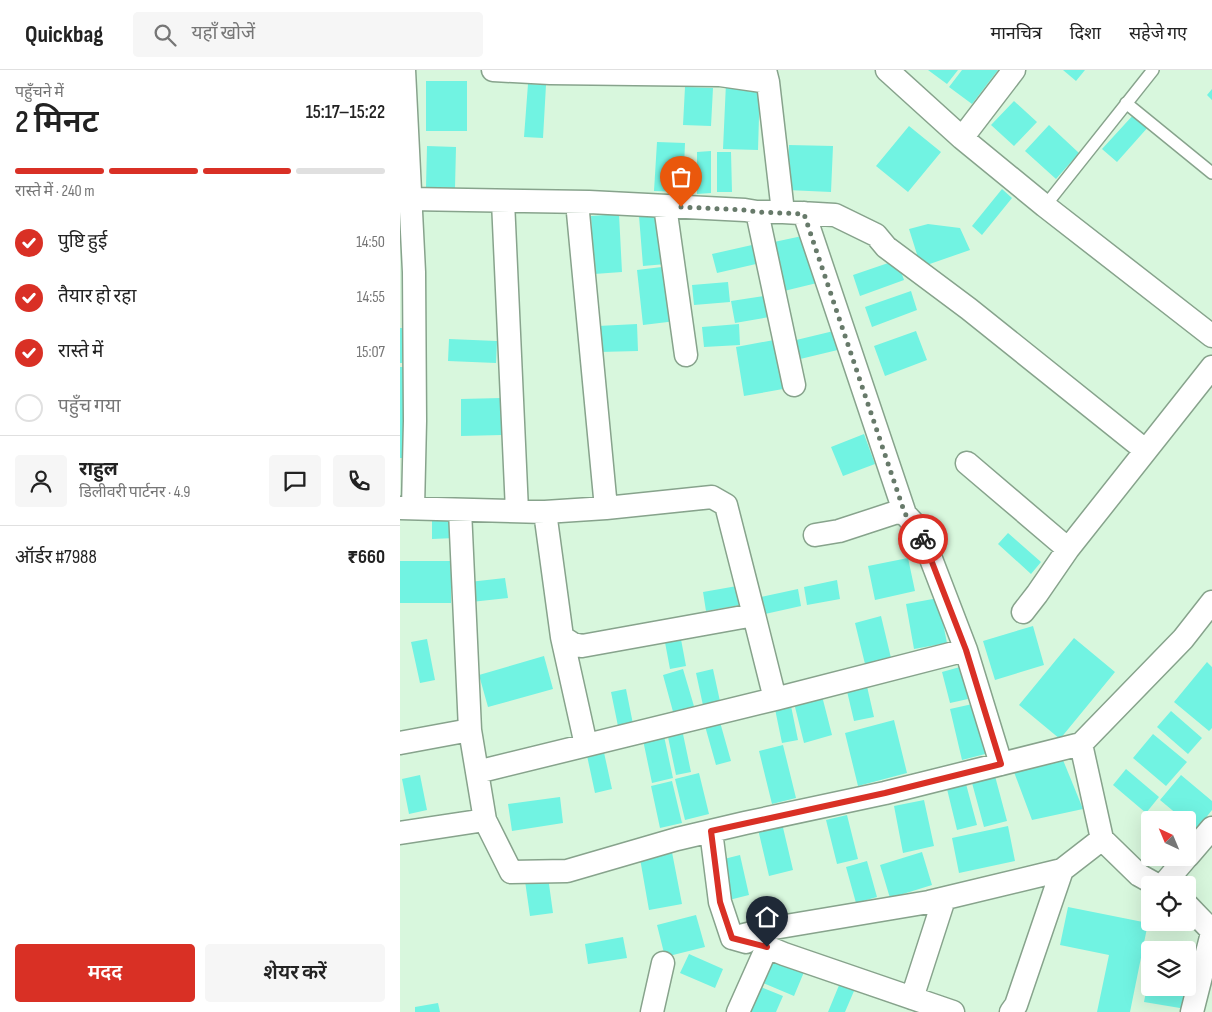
<!DOCTYPE html>
<html lang="hi">
<head>
<meta charset="utf-8">
<style>
  body { margin:0; font-family:"Sofia Sans Condensed","Noto Sans Devanagari",sans-serif; background:#f6f6f6; color:#222; height:100vh; display:flex; flex-direction:column; font-size:19px; white-space:nowrap }
  * { box-sizing:border-box; margin:0 }
  p { font-size:16px; color:#767676 }
  .icon { flex:none; width:28px; height:28px; fill:none; stroke:currentColor; stroke-width:2; stroke-linecap:round; stroke-linejoin:round }
  .map { position:relative; flex:1; overflow:hidden }
  .panel { display:flex; flex-direction:column; background:#fff; width:400px }
  .panel>* { flex:none }
  .needle { width:32px; rotate:316deg }
  .buttons { position:absolute; left:741px; top:741px; display:grid; gap:10px }
  .buttons a { display:grid; place-items:center; width:55px; height:55px; border-radius:5px; background:#fff; box-shadow:0 5px 20px #0002; font-size:25px }
  .pin { position:absolute; display:grid; place-items:center; width:42px; height:42px; color:#fff; margin:-51px -21px; border-radius:50% 50% 50% 0; rotate:-45deg; box-shadow:0 0 5px #0007 }
  .pin .icon { rotate:45deg }
  .courier { position:absolute; display:grid; place-items:center; width:50px; height:50px; margin:-25px; border:4px solid #d93025; border-radius:50%; background:#fff; color:#222; box-shadow:0 1px 6px #0007 }
  .headline em { font-style:normal; font-weight:600 }
  .headline div { display:flex; flex-direction:column-reverse }
  .headline { display:flex; align-items:center; justify-content:space-between; height:85px; padding:0 15px }
  h1 { font-size:32px; font-weight:600; line-height:38px }
  .bar { display:grid; grid-template-columns:repeat(4,1fr); gap:8px 5px; align-content:center; height:60px; padding:0 15px }
  .bar i { height:6px; border-radius:4px; background:#e0e0e0 }
  .bar .active { background:#d93025 }
  .bar p { grid-column:span 4 }
  .line { display:flex; align-items:center; gap:12px; padding:0 15px; border-top:1px solid #e0e0e0 }
  .line div { flex:1 }
  .round { display:grid; place-items:center; flex:none; width:52px; height:52px; border-radius:5px; background:#f6f6f6 }
  ol { padding:0 15px; list-style:none }
  li { display:flex; align-items:center; gap:15px; height:55px }
  li p { margin-inline-start:auto }
  li .icon { padding:5px; border-radius:50%; background:#d93025; color:#fff; stroke-width:4 }
  li:last-child { color:#767676 }
  li i { width:28px; height:28px; border:2px solid #e0e0e0; border-radius:50% }
  .button { display:flex; gap:10px; margin-top:auto; padding:10px 15px }
  .button a { flex:1; height:58px; border-radius:5px; background:#d93025; color:#fff; font-size:20px; font-weight:600; line-height:58px; text-align:center }
  .button a+a { background:#f6f6f6; color:#222 }
  header { display:flex; align-items:center; gap:30px; box-sizing:border-box; height:70px; padding:0 25px; background:#fff; border-bottom:1px solid #e0e0e0 }
  header strong { font-size:24px }
  nav { display:flex; gap:28px; margin-inline-start:auto; font-size:18px }
  .search { width:350px; height:45px; background:#f6f6f6; display:flex; align-items:center; gap:12px; box-sizing:border-box; padding:0 18px; border-radius:5px; color:#767676; font-size:19px }
  main { display:flex; flex:1; min-height:0 }
  .map>svg:first-child { display:block }
  .building { fill:#71f3e2 }
  .lines { fill:none; stroke-linecap:round; stroke-linejoin:round }
  .service-casing { stroke:#87a38c; stroke-width:14 }
  .minor-casing { stroke:#87a38c; stroke-width:25 }
  .service { stroke:#fff; stroke-width:11 }
  .minor { stroke:#fff; stroke-width:22 }
  .done { stroke:#677a6a; stroke-width:5; stroke-dasharray:0 9 }
  .route { stroke:#d93025; stroke-width:6 }
</style>
</head>
<body>
<header>
<strong>Quickbag</strong>
<div class="search"><svg class="icon" aria-label="search" viewBox="0 0 24 24"><circle cx="10" cy="10" r="6"/><path d="M15 15l6 6"/></svg>यहाँ खोजें</div>
<nav><a>मानचित्र</a><a>दिशा</a><a>सहेजे गए</a></nav>
</header>
<main>
<section class="panel">
<div class="headline"><div><h1>2 मिनट</h1><p>पहुँचने में</p></div><em>15:17–15:22</em></div>
<div class="bar"><i class="active"></i><i class="active"></i><i class="active"></i><i></i><p>रास्ते में · 240 m</p></div>
<ol>
<li><svg class="icon" aria-label="check" viewBox="0 0 24 24"><path d="M5 12l5 5 9-10"/></svg>पुष्टि हुई<p>14:50</p></li>
<li><svg class="icon" aria-label="check" viewBox="0 0 24 24"><path d="M5 12l5 5 9-10"/></svg>तैयार हो रहा<p>14:55</p></li>
<li><svg class="icon" aria-label="check" viewBox="0 0 24 24"><path d="M5 12l5 5 9-10"/></svg>रास्ते में<p>15:07</p></li>
<li><i></i>पहुँच गया</li>
</ol>
<div class="line" style="height:90px"><a class="round"><svg class="icon" aria-label="person" viewBox="0 0 24 24"><circle cx="12" cy="8" r="4"/><path d="M4 21q1-7 8-7t8 7"/></svg></a><div><b>राहुल</b><p>डिलीवरी पार्टनर · 4.9</p></div><a class="round"><svg class="icon" aria-label="chat" viewBox="0 0 24 24"><path d="M4 5h16v11H9l-5 4z"/></svg></a><a class="round"><svg class="icon" aria-label="phone" viewBox="0 0 24 24"><path d="M5 4h4l2 5-3 2q2 4 5 5l2-3 5 2v4C11 20 4 13 5 4z"/></svg></a></div>
<div class="line" style="height:65px"><div>ऑर्डर #7988</div><b>₹660</b></div>
<div class="button"><a>मदद</a><a>शेयर करें</a></div>
</section>
<div class="map">
<svg width="812" height="942" viewBox="0 0 812 942">
  <rect width="100%" height="100%" fill="#d8f7dd"/>
  <path class="building" d="M528,0H558L547,14Z
    M562,0H598L572,34L549,17Z
    M663,0H685L676,11Z
    M26,11H67V61H26Z
    M326,13L360,14L358,80L323,79Z
    M128,14L146,15L143,68L124,67Z
    M285,17L313,18L311,56L283,55Z
    M812,19V30L807,25Z
    M614,31L637,52L614,76L591,55Z
    M735,43L749,56L717,92L702,79Z
    M649,55L679,83L656,109L625,81Z
    M509,56L541,82L508,122L476,96Z
    M257,72L285,73L283,122L254,121Z
    M389,75L433,76L431,122L387,120Z
    M27,76L56,77L55,118L26,117Z
    M311,81V123L297,124V82Z
    M317,82H331L332,122H317Z
    M602,119L612,128L582,165L572,156Z
    M219,144L222,202L194,204L191,146Z
    M262,144L266,194L243,196L239,146Z
    M528,154L560,158L570,180L521,197L509,159Z
    M407,165L417,213L384,221L374,172Z
    M352,175L356,194L317,203L312,184Z
    M497,190L504,210L460,226L453,205Z
    M270,196L276,251L243,255L237,200Z
    M328,212L330,232L294,235L292,215Z
    M511,221L517,240L472,257L465,237Z
    M371,225L375,246L335,253L331,231Z
    M237,254L238,281L199,282L198,256Z
    M339,254L340,275L304,277L302,257Z
    M0,258H4L2,293H0Z
    M442,259L446,278L396,290L392,271Z
    M516,261L527,290L485,306L474,276Z
    M49,269L97,271L96,293L48,291Z
    M374,270L383,319L344,326L336,277Z
    M0,297H6L2,388H0Z
    M101,328L102,365L61,366V329Z
    M464,364L475,394L443,406L431,377Z
    M32,444L54,446L55,468L32,469Z
    M608,463L641,492L631,504L598,474Z
    M508,488L515,521L475,530L468,496Z
    M0,491H51V533H0Z
    M105,508L108,528L71,532L69,512Z
    M437,510L440,529L407,535L404,517Z
    M337,516L340,535L306,541L303,522Z
    M398,519L401,536L365,544L361,527Z
    M538,528L547,573L514,579L506,534Z
    M481,546L491,588L465,594L455,553Z
    M633,556L644,595L595,610L583,571Z
    M280,564L286,596L270,599L264,567Z
    M674,568L715,602L660,669L619,635Z
    M27,569L35,610L20,613L11,572Z
    M144,586L153,619L88,637L79,605Z
    M807,592L812,597V658L809,661L774,632Z
    M560,597L568,629L550,633L542,602Z
    M283,599L296,643L275,649L263,605Z
    M313,599L321,636L304,640L296,603Z
    M466,612L474,647L454,651L446,617Z
    M226,619L234,659L219,661L211,622Z
    M422,626L432,665L404,673L394,633Z
    M577,633L589,683L562,690L550,639Z
    M391,636L398,670L382,673L375,639Z
    M771,641L802,668L788,684L757,657Z
    M494,650L507,703L458,716L445,663Z
    M320,652L331,691L316,695L305,656Z
    M283,664L291,702L276,705L268,667Z
    M753,664L787,692L766,716L733,688Z
    M264,666L273,708L252,713L243,670Z
    M383,675L396,728L372,734L359,681Z
    M203,678L212,719L195,723L186,681Z
    M663,690L683,739L632,750L614,702Z
    M726,699L759,727L746,743L713,715Z
    M299,703L309,744L285,750L275,709Z
    M20,705L27,740L9,744L2,709Z
    M781,705L812,731V740L796,760L788,753V750H784L760,730Z
    M595,706L607,751L584,757L572,713Z
    M272,711L282,753L260,758L251,716Z
    M566,714L577,755L557,760L547,719Z
    M160,727L163,753L112,761L108,734Z
    M524,730L534,776L503,783L494,736Z
    M447,745L458,789L437,794L426,750Z
    M381,749L393,800L369,806L357,755Z
    M608,756L615,791L559,803L552,768Z
    M271,777L282,834L249,840L239,783Z
    M522,782L532,815L490,828L480,795Z
    M340,785L349,825L329,830L320,790Z
    M467,791L477,827L456,833L446,797Z
    M148,807L153,843L130,846L125,811Z
    M668,837L748,853L730,942H697L709,885L660,875Z
    M296,845L305,877L265,887L257,855Z
    M223,867L227,888L188,894L185,874Z
    M289,884L323,899L315,918L280,903Z
    M371,888L404,902L394,926L361,912Z
    M442,908L457,914L445,942H428Z
    M747,916L789,924L786,939L744,932Z
    M361,917L383,926L376,942H350Z
    M38,933L40,942H15V937Z"/>
  <g class="lines">
    <g class="service-casing">
      <path id="service" d="M726,33L812,103
        M645,136L753,0"/>
    </g>
    <g class="minor-casing">
      <path id="minor" d="M4,0L14,202L15,351L13,438
        M93,0L150,3L320,5L368,12
        M365,0L368,12L383,142
        M487,0L562,68L645,136L812,266
        M562,68L614,0
        M10,129L189,132L345,140L357,142H383L435,145L476,165L486,177L569,239L745,380
        M103,131L117,441
        M177,132L206,438
        M265,136L286,285
        M357,142L394,315
        M404,143L505,444
        M567,393L668,479
        M0,438L145,442L206,438L312,427L326,435L354,545
        M60,440L70,660L85,750L111,802L167,801L277,769L345,753L485,723L681,674L783,569L812,532
        M145,442L162,567L173,574L182,576L354,545L375,629
        M415,465L439,461L497,442L505,444L517,457L523,468L566,580L601,694
        M623,542L637,524L668,479L812,297
        M162,567L186,675
        M0,673L70,660
        M681,674L702,769L739,805L757,815
        M77,702L375,629L566,580
        M311,761L320,832L332,868L346,872
        M0,763L85,750
        M788,786L812,758
        M763,815L786,788
        M788,836L812,861
        M332,868L368,859L529,832L662,800L702,769
        M512,928L544,829
        M252,942L263,893
        M338,942L367,877L384,884L553,942
        M611,942L616,935L662,800
        M792,942L812,863"/>
    </g>
    <use href="#service" class="service"/>
    <use href="#minor" class="minor"/>
  </g>
  <g class="lines">
    <path class="done" d="M281,137L345,140L357,142L404,144L505,444L517,457L523,469"/>
    <path class="route" d="M367,877L332,868L320,832L311,761L485,723L601,694L566,580L523,469"/>
  </g>
</svg>
<div class="buttons">
<a><svg class="needle" viewBox="-14 -14 28 28"><path d="M0-13l5 13h-10z" fill="#e53935"/><path d="M0 13l5-13h-10z" fill="#767676"/></svg></a>
<a><svg class="icon" aria-label="locate" viewBox="0 0 24 24"><circle cx="12" cy="12" r="6"/><path d="M12 2v4M12 18v4M2 12h4M18 12h4"/></svg></a>
<a><svg class="icon" aria-label="layers" viewBox="0 0 24 24"><path d="M12 4l9 5-9 5-9-5zM3 14l9 5 9-5"/></svg></a>
</div>
<div class="pin" style="left:281px;top:137px;background:#ea580c"><svg class="icon" aria-label="bag" viewBox="0 0 24 24"><path d="M5 8h14l-1 12H6zM9 8a3 3 0 0 1 6 0"/></svg></div>
<div class="pin" style="left:367px;top:877px;background:#1f2937"><svg class="icon" aria-label="home" viewBox="0 0 24 24"><path d="M3 11l9-7 9 7M6 9v11h12V9"/></svg></div>
<div class="courier" style="left:523px;top:469px"><svg class="icon" aria-label="bike" viewBox="0 0 24 24"><circle cx="6" cy="16" r="4"/><circle cx="18" cy="16" r="4"/><path d="M6 16l4-8h5l3 8M10 8l3 8H6M13 5h3"/></svg></div>
</div>
</main>
</body>
</html>
